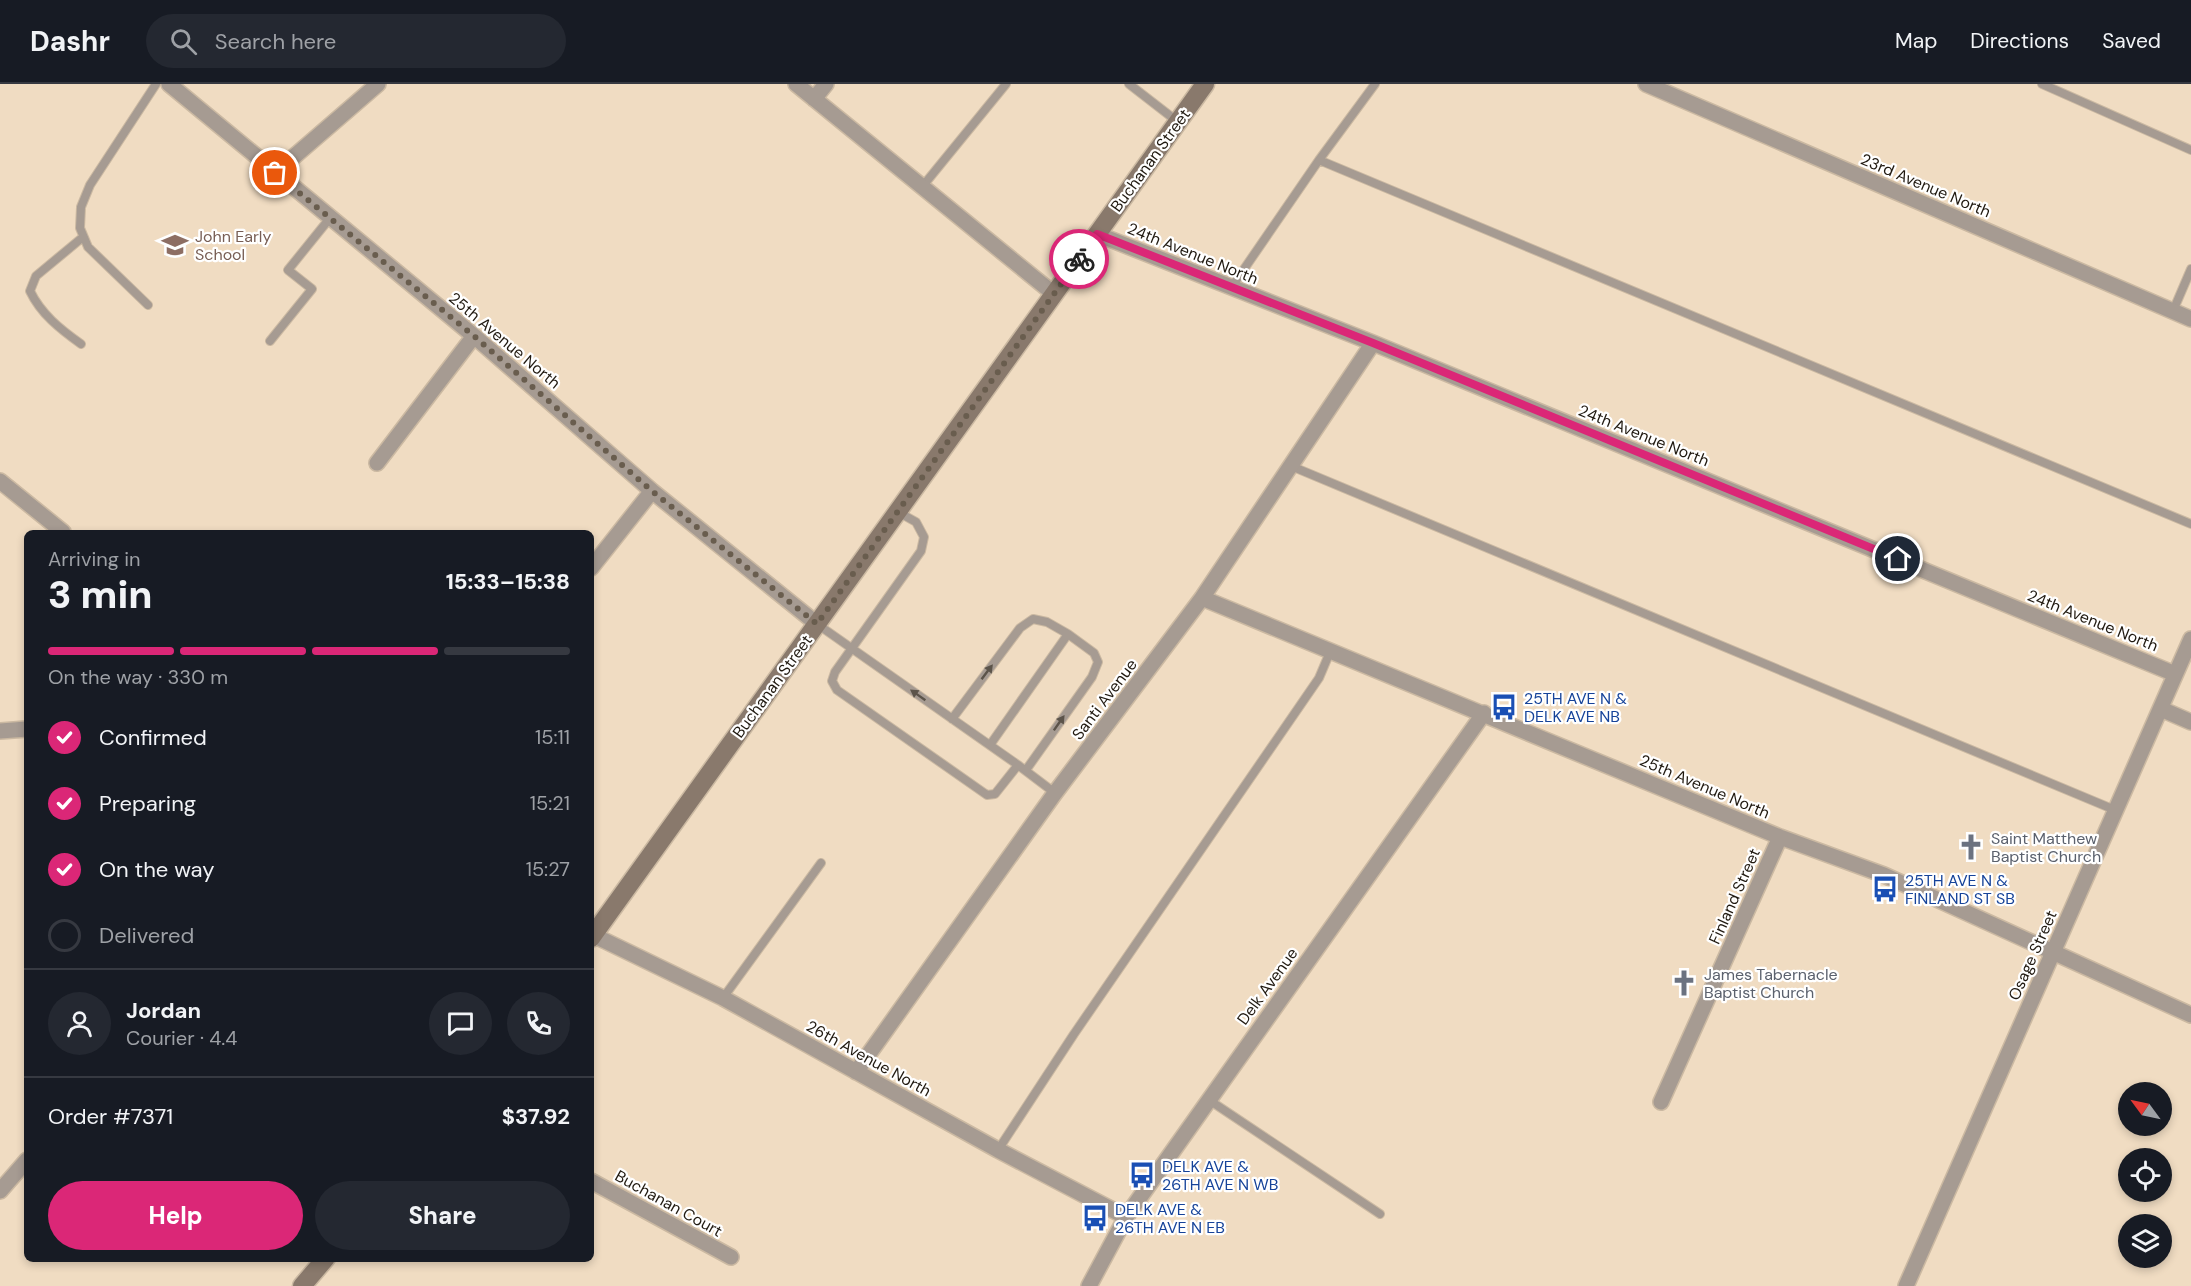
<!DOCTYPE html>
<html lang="en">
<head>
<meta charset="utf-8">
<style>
  body { margin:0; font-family:"DM Sans",sans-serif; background:#242831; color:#f1f3f6; height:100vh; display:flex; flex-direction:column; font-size:22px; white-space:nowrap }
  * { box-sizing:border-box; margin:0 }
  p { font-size:20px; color:#9ea1a6 }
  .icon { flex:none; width:33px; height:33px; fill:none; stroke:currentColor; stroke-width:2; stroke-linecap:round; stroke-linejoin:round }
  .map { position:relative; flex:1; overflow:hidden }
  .panel { position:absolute; left:24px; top:446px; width:570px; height:732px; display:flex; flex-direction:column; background:#171b24; border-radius:9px; box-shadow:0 3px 9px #0003 }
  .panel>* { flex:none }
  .needle { width:39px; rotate:303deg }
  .tools { position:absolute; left:2118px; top:998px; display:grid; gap:12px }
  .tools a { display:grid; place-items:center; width:54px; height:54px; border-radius:50%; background:#171b24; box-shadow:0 3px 9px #0003; font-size:30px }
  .pin { position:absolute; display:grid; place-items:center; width:51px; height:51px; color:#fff; margin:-26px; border:3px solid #fff; border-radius:50%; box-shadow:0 2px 6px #0007 }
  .courier { position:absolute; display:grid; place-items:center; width:60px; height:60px; margin:-30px; border:4px solid #db2777; border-radius:50%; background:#fff; color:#222; box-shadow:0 2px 8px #0007 }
  .headline em { font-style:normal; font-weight:800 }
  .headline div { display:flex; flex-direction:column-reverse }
  .headline { display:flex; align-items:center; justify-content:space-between; height:102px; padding:0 24px }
  h1 { font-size:39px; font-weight:800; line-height:45px }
  .bar { display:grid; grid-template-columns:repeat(4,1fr); gap:9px 6px; align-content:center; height:72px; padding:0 24px }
  .bar i { height:8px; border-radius:4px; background:#363941 }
  .bar .selected { background:#db2777 }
  .bar p { grid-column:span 4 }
  .line { display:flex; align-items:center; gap:15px; padding:0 24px; border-top:2px solid #363941 }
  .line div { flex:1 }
  .round { display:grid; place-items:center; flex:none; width:63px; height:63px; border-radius:32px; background:#242831 }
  ol { padding:0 24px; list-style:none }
  li { display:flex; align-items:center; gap:18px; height:66px }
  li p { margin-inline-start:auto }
  li .icon { padding:6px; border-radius:50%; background:#db2777; color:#fff; stroke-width:4 }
  li:last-child { color:#9ea1a6 }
  li i { width:33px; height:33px; border:3px solid #363941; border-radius:50% }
  .primary-button { display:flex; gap:12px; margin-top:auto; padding:12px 24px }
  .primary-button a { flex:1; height:69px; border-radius:36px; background:#db2777; color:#fff; font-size:24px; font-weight:800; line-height:69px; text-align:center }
  .primary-button a+a { background:#242831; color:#f1f3f6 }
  header { display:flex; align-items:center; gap:36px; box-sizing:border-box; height:84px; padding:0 30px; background:#171b24; border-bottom:2px solid #363941 }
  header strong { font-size:28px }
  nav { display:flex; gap:33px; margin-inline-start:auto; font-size:21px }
  .search { width:420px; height:54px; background:#242831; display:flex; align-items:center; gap:15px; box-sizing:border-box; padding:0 21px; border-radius:33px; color:#9ea1a6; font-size:22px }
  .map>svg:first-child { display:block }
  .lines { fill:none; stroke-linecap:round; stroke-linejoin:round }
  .lane-casing { stroke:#cbb9a2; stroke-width:10 }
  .street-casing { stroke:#cbb9a2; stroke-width:18 }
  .secondary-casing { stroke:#cbb9a2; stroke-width:21 }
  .lane { stroke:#a69b92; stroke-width:8 }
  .street { stroke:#a69b92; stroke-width:15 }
  .secondary { stroke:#89796c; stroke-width:18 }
  .oneway { fill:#5c544a }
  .done { stroke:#695d4e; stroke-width:6; stroke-dasharray:0 10.8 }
  .route { stroke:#db2777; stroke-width:8 }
  .labels { text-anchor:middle; stroke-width:4.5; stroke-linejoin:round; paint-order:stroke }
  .street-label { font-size:16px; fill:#201910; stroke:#fff }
  .education-label { font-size:16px; fill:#785e54; stroke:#fff; text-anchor:start }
  .transit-label { font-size:16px; fill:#164399; stroke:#fff; text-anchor:start }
  .worship-label { font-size:16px; fill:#5b616d; stroke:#fff; text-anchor:start }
</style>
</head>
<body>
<header>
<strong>Dashr</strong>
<div class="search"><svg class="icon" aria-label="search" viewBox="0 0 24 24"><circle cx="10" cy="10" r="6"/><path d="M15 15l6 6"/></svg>Search here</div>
<nav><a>Map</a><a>Directions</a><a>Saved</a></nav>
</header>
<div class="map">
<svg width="2191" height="1202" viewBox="0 0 2191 1202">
  <rect width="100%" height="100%" fill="#f0dcc2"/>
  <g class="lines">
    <g class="lane-casing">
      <path id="lane" d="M1129,0L1178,38
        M2042,0L2191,66
        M1319,76L2191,440
        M922,103L1006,0
        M1231,204L1319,76L1375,0
        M148,221L88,163L80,144L81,123L90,101L156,0
        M2173,227L2191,185
        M270,257L312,205L288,186L330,134
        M81,260C60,245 41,230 30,207L36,192L83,153
        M1291,382L2115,726
        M898,428L916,438L924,453L921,467L835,588L832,597L837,606L987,711L995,710L1018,681
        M817,540L1018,681L1055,709
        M952,635L1020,544L1033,535L1047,538L1068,550L990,661
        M1026,686L1092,593L1098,578L1094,569L1068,550
        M723,914L821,779
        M1209,1016L1380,1130
        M998,1066L1074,950L1319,594L1330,568"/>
    </g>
    <g class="street-casing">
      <path id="street" d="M169,0L474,252L652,407L817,540
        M796,0L1054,210
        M1646,0L2191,235
        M814,15L826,0
        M275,89L378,0
        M1097,150L1373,259L2175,590
        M377,379L474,252
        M0,397L63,448
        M591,484L652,407
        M1202,514L1780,753L1884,791L2191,931
        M2161,625L2191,638
        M0,647L27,645
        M593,851L723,914L998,1066L1126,1133
        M856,988L1055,709L1202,514L1373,259
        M1661,1018L1780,753
        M591,1097L731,1173
        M0,1107L27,1076
        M1089,1202L1126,1133L1484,629
        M1906,1202L2191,555"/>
    </g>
    <g class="secondary-casing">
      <path id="secondary" d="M591,854L1205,0
        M302,1202L326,1174"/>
    </g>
    <use href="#lane" class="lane"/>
    <use href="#street" class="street"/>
    <use href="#secondary" class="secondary"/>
  </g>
  <defs><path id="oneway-solid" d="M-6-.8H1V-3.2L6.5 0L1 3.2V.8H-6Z" transform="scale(1.5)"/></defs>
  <g class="oneway">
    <use href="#oneway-solid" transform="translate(987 588) rotate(-53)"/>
    <use href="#oneway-solid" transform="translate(918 611) rotate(-145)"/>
    <use href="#oneway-solid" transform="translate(1059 639) rotate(-55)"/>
  </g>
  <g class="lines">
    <path class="done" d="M275,89L474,252L652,407L817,540L1079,175"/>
    <path class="route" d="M1079,175L1097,150L1373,259L1898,475"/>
  </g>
  <defs>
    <g id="school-bare" transform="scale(2.07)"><path d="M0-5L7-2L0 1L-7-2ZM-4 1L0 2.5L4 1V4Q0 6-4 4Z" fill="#8d6e63" stroke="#fff" stroke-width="2.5" paint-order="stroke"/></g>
    <g id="bus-bare" transform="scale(2.07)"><path d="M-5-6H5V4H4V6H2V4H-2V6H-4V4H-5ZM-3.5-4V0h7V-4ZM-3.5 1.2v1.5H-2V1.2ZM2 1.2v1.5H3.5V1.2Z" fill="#1a4fb4" stroke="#fff" stroke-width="2.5" paint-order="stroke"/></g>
    <g id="church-bare" transform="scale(2.07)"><path d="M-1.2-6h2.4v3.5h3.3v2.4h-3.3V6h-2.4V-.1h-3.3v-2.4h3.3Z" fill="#6b7280" stroke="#fff" stroke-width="2.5" paint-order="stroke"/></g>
  </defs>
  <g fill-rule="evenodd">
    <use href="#school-bare" x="175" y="161"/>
    <use href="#bus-bare" x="1504" y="623"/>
    <use href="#church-bare" x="1971" y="763"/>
    <use href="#bus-bare" x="1885" y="805"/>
    <use href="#church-bare" x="1684" y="899"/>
    <use href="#bus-bare" x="1142" y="1091"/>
    <use href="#bus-bare" x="1095" y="1134"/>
  </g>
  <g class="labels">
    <g class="street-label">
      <text transform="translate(1150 76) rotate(-54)" y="6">Buchanan Street</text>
      <text transform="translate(1926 101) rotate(23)" y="6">23rd Avenue North</text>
      <text transform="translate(1193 169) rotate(22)" y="6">24th Avenue North</text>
      <text transform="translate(505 256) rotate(40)" y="6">25th Avenue North</text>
      <text transform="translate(1644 351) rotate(22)" y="6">24th Avenue North</text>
      <text transform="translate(2093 536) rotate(22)" y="6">24th Avenue North</text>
      <text transform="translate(772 602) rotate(-54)" y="6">Buchanan Street</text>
      <text transform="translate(1104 615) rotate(-53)" y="6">Santi Avenue</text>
      <text transform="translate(1705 702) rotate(23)" y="6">25th Avenue North</text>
      <text transform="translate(1734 812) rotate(-66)" y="6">Finland Street</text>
      <text transform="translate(2032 871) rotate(-66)" y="6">Osage Street</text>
      <text transform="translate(1267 902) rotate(-54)" y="6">Delk Avenue</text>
      <text transform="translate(869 974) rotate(29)" y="6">26th Avenue North</text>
      <text transform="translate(669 1119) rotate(29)" y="6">Buchanan Court</text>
    </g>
    <g class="education-label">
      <text x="195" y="158">John Early<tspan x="195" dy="18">School</tspan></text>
    </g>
    <g class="transit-label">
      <text x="1524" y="620">25TH AVE N &amp;<tspan x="1524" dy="18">DELK AVE NB</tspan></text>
      <text x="1905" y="802">25TH AVE N &amp;<tspan x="1905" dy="18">FINLAND ST SB</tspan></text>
      <text x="1162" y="1088">DELK AVE &amp;<tspan x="1162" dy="18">26TH AVE N WB</tspan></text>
      <text x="1115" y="1131">DELK AVE &amp;<tspan x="1115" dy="18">26TH AVE N EB</tspan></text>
    </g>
    <g class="worship-label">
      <text x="1991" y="760">Saint Matthew<tspan x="1991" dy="18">Baptist Church</tspan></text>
      <text x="1704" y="896">James Tabernacle<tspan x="1704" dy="18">Baptist Church</tspan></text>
    </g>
  </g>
</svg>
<div class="tools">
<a><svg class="needle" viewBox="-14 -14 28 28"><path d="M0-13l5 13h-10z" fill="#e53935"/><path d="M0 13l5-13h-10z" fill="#9ea1a6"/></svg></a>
<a><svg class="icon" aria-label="locate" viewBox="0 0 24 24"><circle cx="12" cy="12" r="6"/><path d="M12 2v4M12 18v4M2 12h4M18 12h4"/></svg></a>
<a><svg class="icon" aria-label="layers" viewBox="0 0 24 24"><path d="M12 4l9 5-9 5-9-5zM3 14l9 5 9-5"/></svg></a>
</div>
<div class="pin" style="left:275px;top:89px;background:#ea580c"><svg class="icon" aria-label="bag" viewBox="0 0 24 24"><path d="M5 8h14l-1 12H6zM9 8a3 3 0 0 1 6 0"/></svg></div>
<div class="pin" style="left:1898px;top:475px;background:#1f2937"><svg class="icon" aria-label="home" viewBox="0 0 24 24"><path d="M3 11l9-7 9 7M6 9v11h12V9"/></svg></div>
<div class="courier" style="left:1079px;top:175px"><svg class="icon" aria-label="bike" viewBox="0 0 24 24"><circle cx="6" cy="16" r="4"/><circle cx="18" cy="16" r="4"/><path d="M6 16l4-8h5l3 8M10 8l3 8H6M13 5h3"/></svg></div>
<section class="panel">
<div class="headline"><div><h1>3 min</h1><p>Arriving in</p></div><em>15:33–15:38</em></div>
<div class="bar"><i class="selected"></i><i class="selected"></i><i class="selected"></i><i></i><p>On the way · 330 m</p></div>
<ol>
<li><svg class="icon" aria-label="check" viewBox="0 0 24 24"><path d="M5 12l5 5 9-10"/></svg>Confirmed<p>15:11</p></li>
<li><svg class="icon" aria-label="check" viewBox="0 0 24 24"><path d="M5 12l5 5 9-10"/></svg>Preparing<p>15:21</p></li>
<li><svg class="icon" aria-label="check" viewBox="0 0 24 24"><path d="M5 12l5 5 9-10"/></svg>On the way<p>15:27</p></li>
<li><i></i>Delivered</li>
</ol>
<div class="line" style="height:108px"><a class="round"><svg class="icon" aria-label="person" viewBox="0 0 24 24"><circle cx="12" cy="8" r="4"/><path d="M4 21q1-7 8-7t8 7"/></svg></a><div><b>Jordan</b><p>Courier · 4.4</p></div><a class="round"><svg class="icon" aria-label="chat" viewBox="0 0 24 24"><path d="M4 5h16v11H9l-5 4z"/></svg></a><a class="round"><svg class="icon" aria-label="phone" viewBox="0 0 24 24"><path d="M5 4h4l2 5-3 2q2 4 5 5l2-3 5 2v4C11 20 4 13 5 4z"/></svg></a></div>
<div class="line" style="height:78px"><div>Order #7371</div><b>$37.92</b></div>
<div class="primary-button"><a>Help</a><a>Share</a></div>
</section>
</div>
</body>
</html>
